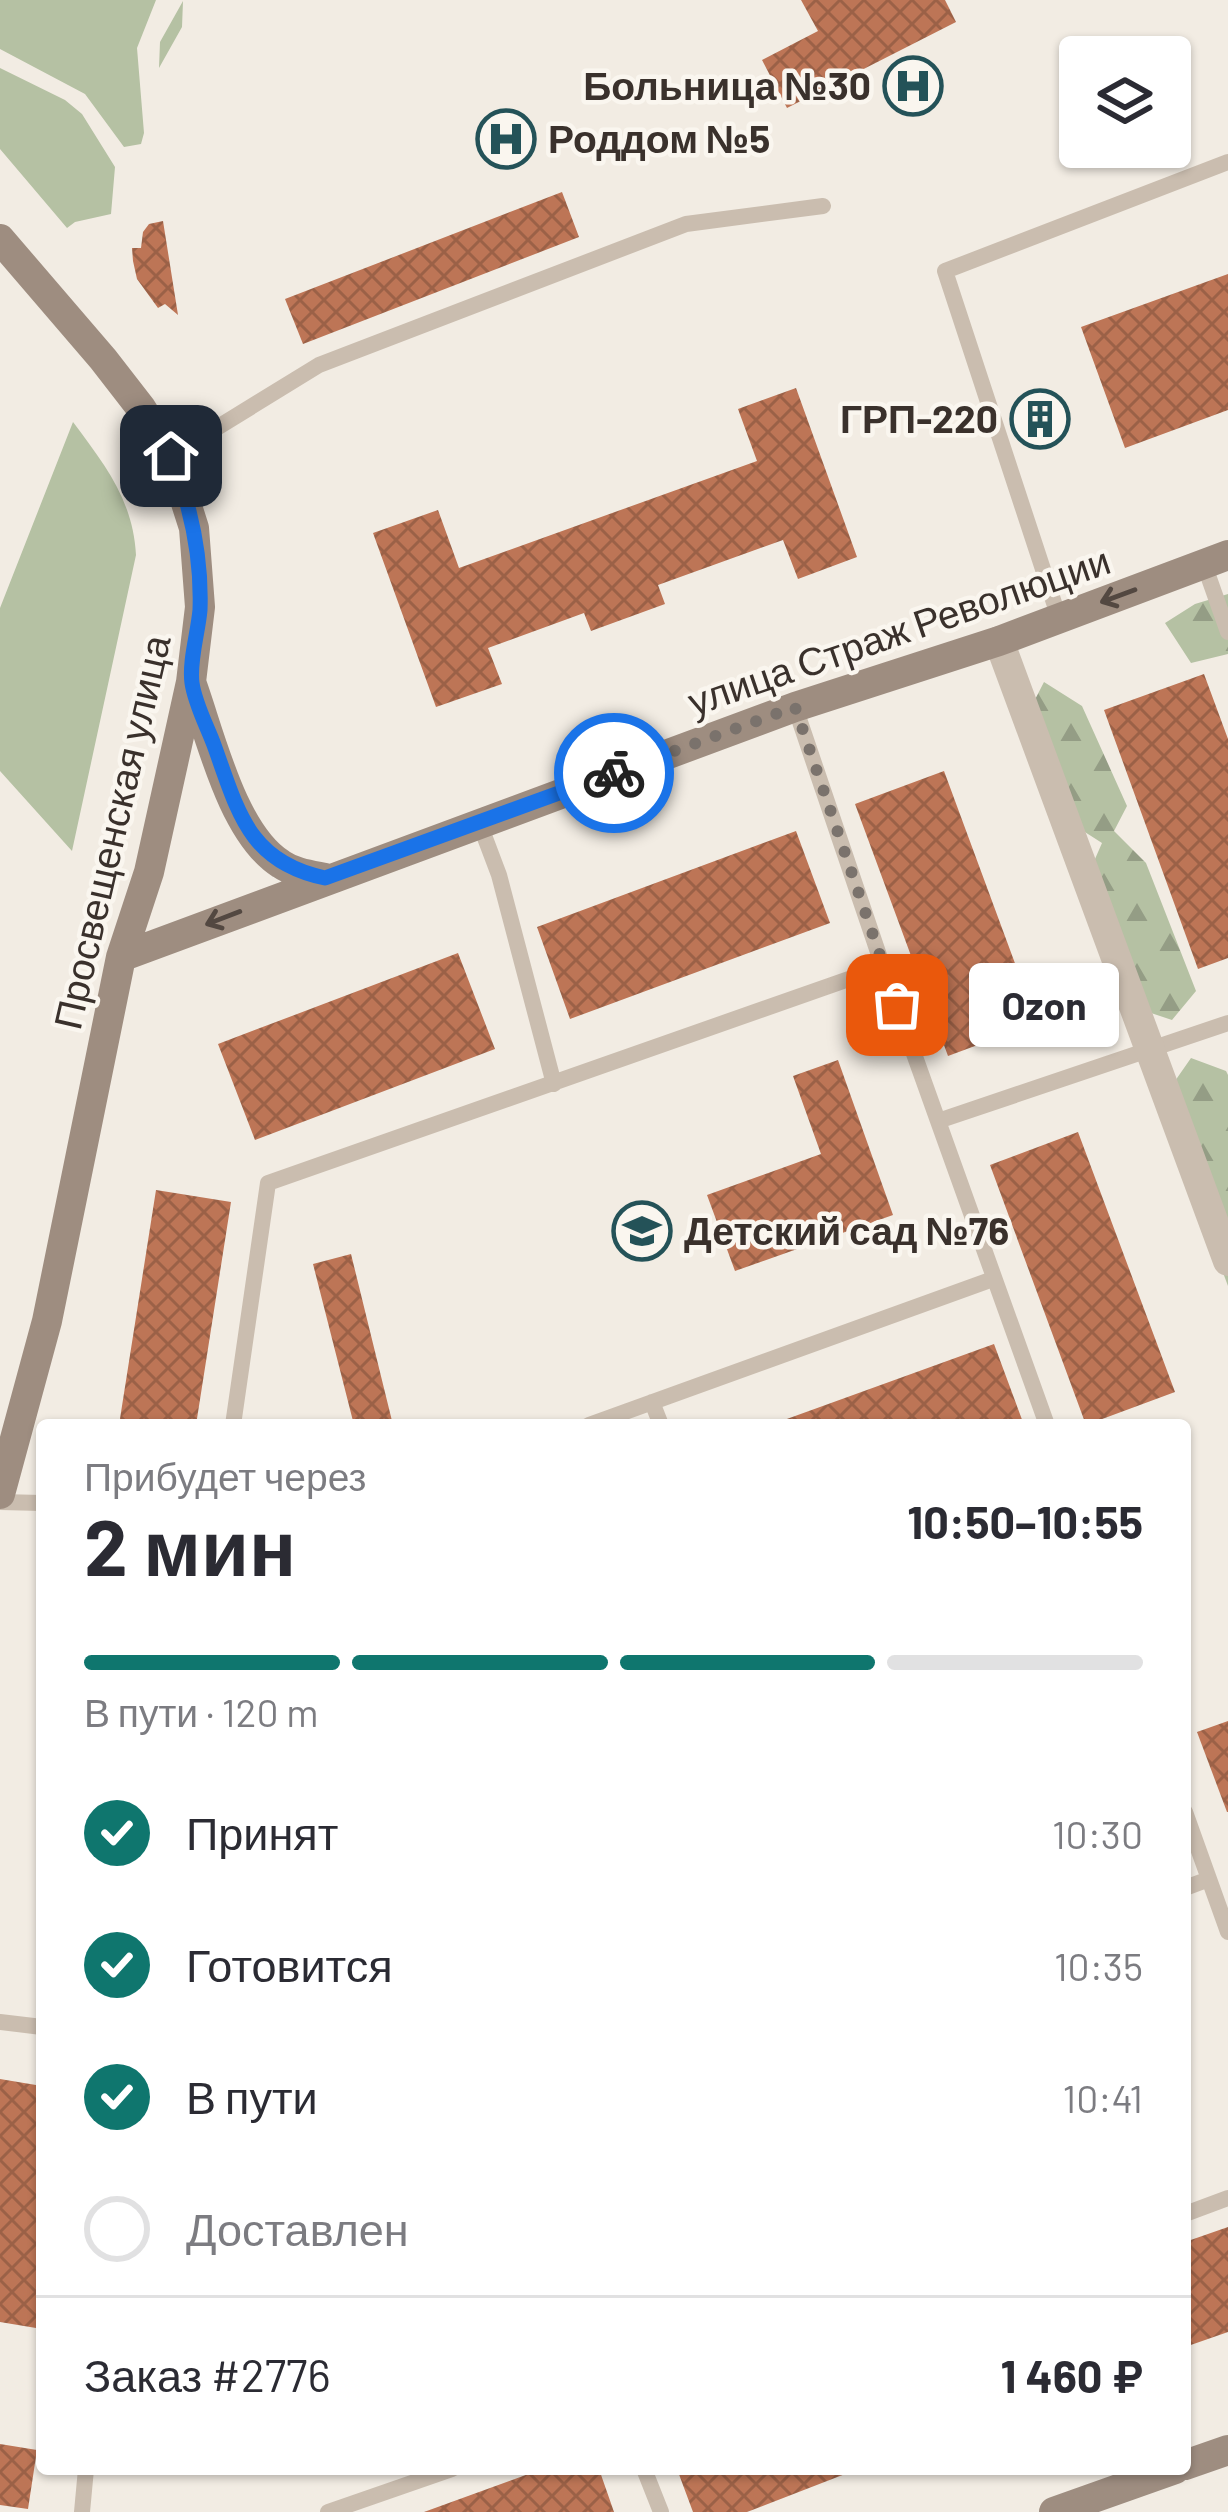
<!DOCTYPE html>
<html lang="ru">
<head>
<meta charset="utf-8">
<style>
  body { margin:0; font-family:Barlow,sans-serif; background:#f7f7f7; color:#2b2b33; height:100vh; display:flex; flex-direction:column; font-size:45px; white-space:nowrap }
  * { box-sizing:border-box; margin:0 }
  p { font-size:39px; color:#7c7c81 }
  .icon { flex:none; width:66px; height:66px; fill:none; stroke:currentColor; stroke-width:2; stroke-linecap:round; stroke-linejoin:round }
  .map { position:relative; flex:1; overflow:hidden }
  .panel { position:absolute; left:36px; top:1419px; width:1155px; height:1056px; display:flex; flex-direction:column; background:#fff; border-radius:12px; box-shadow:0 3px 9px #0004 }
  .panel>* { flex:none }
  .tools { position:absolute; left:1059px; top:36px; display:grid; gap:24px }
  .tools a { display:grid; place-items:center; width:132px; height:132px; border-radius:12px; background:#fff; box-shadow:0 3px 9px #0004; font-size:60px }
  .pin { position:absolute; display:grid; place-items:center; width:102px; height:102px; color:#fff; margin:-51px; border-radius:24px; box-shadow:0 6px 18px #0006 }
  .courier { position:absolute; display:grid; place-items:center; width:120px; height:120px; margin:-60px; border:9px solid #1a73e8; border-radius:50%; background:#fff; color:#222; box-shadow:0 3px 15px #0007 }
  .bubble { position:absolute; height:84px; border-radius:12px; background:#fff; box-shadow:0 3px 9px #0004; font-size:39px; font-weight:700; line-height:84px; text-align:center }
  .overview em { font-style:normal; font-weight:700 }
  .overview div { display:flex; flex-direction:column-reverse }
  .overview { display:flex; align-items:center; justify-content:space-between; height:204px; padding:0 48px }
  h1 { font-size:78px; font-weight:700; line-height:90px }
  .bar { display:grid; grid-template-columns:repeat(4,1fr); gap:18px 12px; align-content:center; height:144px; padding:0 48px }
  .bar i { height:15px; border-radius:9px; background:#e1e1e2 }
  .bar .active { background:#0f766e }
  .bar p { grid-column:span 4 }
  .line { display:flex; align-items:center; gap:30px; padding:0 48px; border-top:3px solid #e1e1e2 }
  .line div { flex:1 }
  ol { padding:0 48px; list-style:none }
  li { display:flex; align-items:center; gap:36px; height:132px }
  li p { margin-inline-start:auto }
  li .icon { padding:12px; border-radius:50%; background:#0f766e; color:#fff; stroke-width:4 }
  li:last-child { color:#7c7c81 }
  li i { width:66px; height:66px; border:6px solid #e1e1e2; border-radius:50% }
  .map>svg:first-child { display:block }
  .grass { fill:#b5c1a3 }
  .forest { fill:url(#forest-firs) }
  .building { fill:url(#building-cross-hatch) }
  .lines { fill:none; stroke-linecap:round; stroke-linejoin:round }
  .lane { stroke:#cabdaf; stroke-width:16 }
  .street { stroke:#cabdaf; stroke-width:30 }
  .secondary { stroke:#9e8d80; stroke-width:30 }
  .oneway { stroke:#534841 }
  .done { stroke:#7a726c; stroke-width:12; stroke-dasharray:0 21.6 }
  .route { stroke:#1a73e8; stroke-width:15 }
  .labels { text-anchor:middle; stroke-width:9; stroke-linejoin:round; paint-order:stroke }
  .poi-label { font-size:39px; font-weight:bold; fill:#3a312c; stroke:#faf6ef; text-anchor:end }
  .street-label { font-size:39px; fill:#3a312c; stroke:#faf6ef }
</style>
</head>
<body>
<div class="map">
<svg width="1228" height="2512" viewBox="0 0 1228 2512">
  <defs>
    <pattern id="forest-firs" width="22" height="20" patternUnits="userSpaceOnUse" patternTransform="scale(3)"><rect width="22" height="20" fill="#b5c1a3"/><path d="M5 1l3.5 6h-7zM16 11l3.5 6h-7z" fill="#949d85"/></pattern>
    <pattern id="building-cross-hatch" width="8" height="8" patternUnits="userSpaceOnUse" patternTransform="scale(3)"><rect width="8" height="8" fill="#bd7556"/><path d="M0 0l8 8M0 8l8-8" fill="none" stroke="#9b6147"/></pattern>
  </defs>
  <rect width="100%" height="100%" fill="#f2ece3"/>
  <path class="grass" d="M0,0H156L137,48L144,133L141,144L124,147L85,94L0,49Z
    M183,1L182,27L159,68L160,42Z
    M0,68L65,100L82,114L115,167L111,214L75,222L67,228L0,149Z
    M73,422C105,465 133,500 136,555L72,851L0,771V608Z"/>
  <path class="forest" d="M1228,594V654L1191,663L1165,623L1195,604Z
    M1044,682L1082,706L1127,806L1114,831L1146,863L1196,991L1172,1020L1142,1010L1088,875L1102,843L1063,818L1024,721Z
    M1191,1058L1226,1071L1228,1075V1286L1204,1222L1168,1091Z"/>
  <path class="building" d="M801,0H945L956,22L787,108L762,60L818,31Z
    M562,192L579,237L303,344L285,299Z
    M163,221L178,315L165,304L158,308L137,279L133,261L132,248H141L143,232L149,224Z
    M1228,274V410L1125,448L1081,327Z
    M796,388L857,557L798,579L783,540L658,585L665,604L591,631L584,613L488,648L502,684L436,707L373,533L438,510L459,568L757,461L738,409Z
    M1049,400L1059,427L1031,437L1021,410Z
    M1204,674L1228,739V958L1198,969L1104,710Z
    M944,771L1037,1023L948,1056L855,804Z
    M796,831L830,923L570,1019L537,927Z
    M458,953L495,1049L255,1140L218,1044Z
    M838,1060L893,1215L735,1271L707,1195L821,1154L793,1076Z
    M1078,1132L1175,1392L1086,1425L990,1165Z
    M156,1190L231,1202L196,1425H119Z
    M351,1254L393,1425H354L313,1264Z
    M994,1344L1024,1425H773V1424Z
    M1228,1721V1812H1227L1197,1732Z
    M0,2079L42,2086V2329L0,2322Z
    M1228,2227V2332L1185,2347V2242Z
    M0,2444L37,2450L28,2509L0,2505Z
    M542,2469H599L614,2512H424Z
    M677,2469H858L747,2512H693Z"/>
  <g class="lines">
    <path class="lane" d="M171,456L319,365L686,224L823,206
      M1204,564L1228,632
      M1059,618L945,271L1228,162
      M479,822L499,875L554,1084
      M883,967L938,1121
      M652,1402L661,1425
      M233,1425L268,1183L883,967L795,707
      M589,1425L993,1279
      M1047,1425L938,1121L1228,1023
      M0,1502L42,1503
      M1185,1812L1228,1932
      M1185,1888L1209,1879
      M0,2022L42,2027
      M1185,2214L1228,2198
      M644,2469L661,2512
      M82,2512L86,2469
      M328,2512L452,2469"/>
    <path class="street" d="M999,641L1228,1261"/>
    <path class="secondary" d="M0,239L103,359L141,408L171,456L194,528L200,607L191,682L149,872L121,957L47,1321L0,1494
      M191,682C210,734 232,833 281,864C294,873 310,875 325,878
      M121,957L795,707L999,641L1228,555
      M1185,2465L1228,2450
      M1054,2512L1175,2469"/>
  </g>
  <defs><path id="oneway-shaft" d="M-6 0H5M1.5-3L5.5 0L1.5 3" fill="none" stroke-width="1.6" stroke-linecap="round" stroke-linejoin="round" transform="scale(3)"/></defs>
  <g class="oneway">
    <use href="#oneway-shaft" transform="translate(1118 596) rotate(160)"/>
    <use href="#oneway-shaft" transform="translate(223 918) rotate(159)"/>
  </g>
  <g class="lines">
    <path class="done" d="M614,773L795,707L897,1005"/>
    <path class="route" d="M171,456C191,506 202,555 200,610C198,633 189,661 192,683C195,704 207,726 214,745C238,811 248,862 325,878L614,773"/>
  </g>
  <defs>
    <g id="hospital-ring" transform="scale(3)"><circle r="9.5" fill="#faf6ef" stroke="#245258" stroke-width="1.5"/><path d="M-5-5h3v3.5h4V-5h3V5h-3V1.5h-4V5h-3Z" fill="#245258"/></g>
    <g id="building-ring" transform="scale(3)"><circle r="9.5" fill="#faf6ef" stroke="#245258" stroke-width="1.5"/><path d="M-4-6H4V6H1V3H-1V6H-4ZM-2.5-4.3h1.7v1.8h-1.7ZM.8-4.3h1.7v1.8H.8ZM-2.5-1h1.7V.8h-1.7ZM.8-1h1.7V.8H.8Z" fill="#245258"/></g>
    <g id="school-ring" transform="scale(3)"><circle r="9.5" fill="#faf6ef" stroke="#245258" stroke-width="1.5"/><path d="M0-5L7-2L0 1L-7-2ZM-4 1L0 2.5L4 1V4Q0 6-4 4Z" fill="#245258"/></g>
  </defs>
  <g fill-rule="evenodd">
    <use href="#hospital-ring" x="913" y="86"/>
    <use href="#hospital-ring" x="506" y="139"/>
    <use href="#building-ring" x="1040" y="419"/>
    <use href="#school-ring" x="642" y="1231"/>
  </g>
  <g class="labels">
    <g class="poi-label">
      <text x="871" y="100">Больница №30</text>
      <text x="548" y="153" text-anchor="start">Роддом №5</text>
      <text x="998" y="433">ГРП-220</text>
      <text x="684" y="1245" text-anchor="start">Детский сад №76</text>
    </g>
    <g class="street-label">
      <text transform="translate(899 631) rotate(-19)" y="14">улица Страж Революции</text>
      <text transform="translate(112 832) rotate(-77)" y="14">Просвещенская улица</text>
    </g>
  </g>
</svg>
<div class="tools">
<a><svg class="icon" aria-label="layers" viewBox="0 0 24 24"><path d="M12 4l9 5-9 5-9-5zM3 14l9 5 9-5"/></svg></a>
</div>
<div class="pin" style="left:897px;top:1005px;background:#ea580c"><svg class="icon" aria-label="bag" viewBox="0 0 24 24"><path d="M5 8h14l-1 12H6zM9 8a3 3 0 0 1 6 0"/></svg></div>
<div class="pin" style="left:171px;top:456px;background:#1f2937"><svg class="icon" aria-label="home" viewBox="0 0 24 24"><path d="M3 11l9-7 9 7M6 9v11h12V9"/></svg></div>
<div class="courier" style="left:614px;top:773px"><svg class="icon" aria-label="bike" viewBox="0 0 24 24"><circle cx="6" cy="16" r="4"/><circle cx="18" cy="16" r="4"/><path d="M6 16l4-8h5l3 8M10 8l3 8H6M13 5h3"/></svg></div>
<div class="bubble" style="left:969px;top:963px;width:150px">Ozon</div>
<section class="panel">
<div class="overview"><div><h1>2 мин</h1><p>Прибудет через</p></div><em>10:50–10:55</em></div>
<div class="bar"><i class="active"></i><i class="active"></i><i class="active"></i><i></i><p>В пути · 120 m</p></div>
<ol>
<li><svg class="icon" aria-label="check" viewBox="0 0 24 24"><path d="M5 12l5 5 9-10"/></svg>Принят<p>10:30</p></li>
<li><svg class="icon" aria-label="check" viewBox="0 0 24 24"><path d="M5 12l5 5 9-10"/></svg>Готовится<p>10:35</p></li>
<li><svg class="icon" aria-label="check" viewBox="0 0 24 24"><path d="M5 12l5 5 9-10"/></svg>В пути<p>10:41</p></li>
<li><i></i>Доставлен</li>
</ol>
<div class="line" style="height:156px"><div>Заказ #2776</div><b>1 460 ₽</b></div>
</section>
</div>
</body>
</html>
